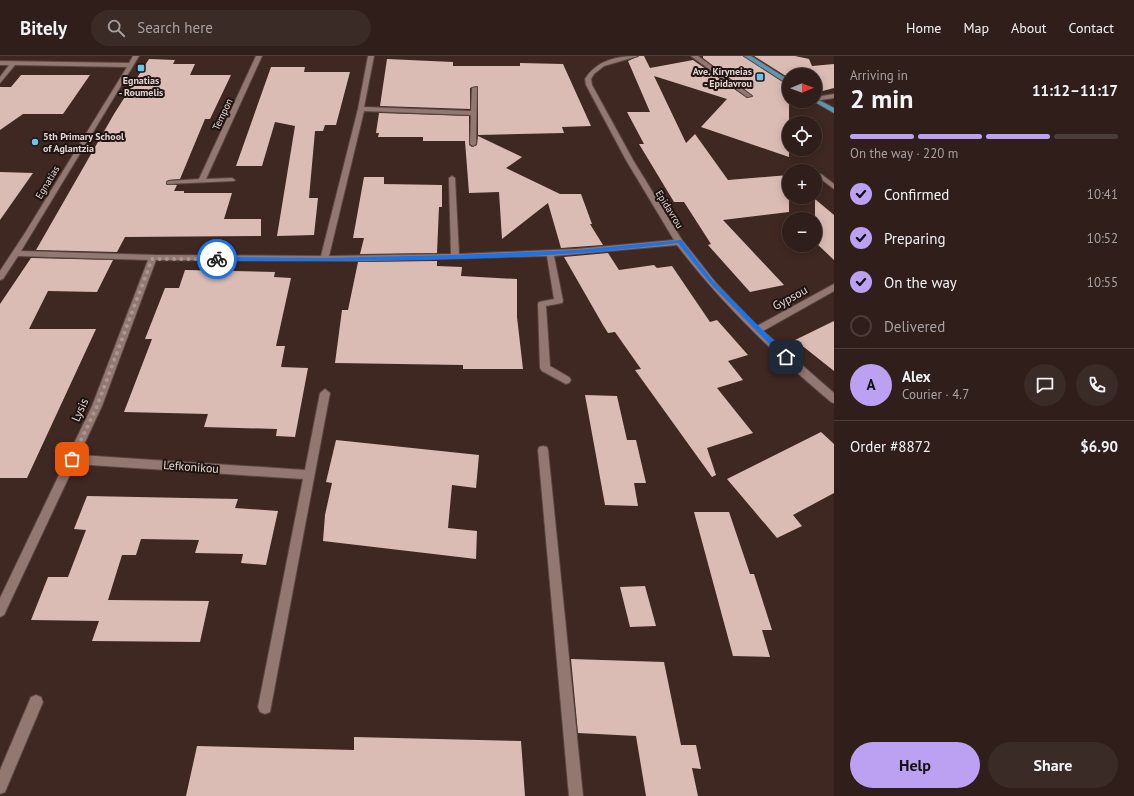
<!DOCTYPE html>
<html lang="en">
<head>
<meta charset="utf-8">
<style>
  body { margin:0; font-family:"PT Sans",sans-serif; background:#3b2b27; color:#f1f3f6; height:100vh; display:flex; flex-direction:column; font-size:15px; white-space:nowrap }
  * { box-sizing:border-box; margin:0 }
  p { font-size:13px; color:#a7a2a2 }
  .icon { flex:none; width:22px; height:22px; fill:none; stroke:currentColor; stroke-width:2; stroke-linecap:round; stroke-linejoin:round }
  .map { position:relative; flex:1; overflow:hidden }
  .side { display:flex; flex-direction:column; background:#2f1e1a; width:300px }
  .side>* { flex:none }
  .needle { width:26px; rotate:89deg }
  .buttons { position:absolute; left:782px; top:12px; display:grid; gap:8px }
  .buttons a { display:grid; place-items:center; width:40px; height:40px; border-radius:50%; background:#2f1e1a; box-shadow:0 2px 10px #0003,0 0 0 1px #4a3c39; font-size:20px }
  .pin { position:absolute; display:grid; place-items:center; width:34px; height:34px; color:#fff; margin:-17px; border-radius:8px; box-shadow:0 2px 6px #0006 }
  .courier { position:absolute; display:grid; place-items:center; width:40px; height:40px; margin:-20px; border:3px solid #1a73e8; border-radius:50%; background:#fff; color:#222; box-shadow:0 1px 5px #0007 }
  .head em { font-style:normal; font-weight:800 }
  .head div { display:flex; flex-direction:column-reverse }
  .head { display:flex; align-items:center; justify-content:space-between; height:68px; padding:0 16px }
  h1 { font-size:26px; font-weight:800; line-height:30px }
  .bar { display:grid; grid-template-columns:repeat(4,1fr); gap:6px 4px; align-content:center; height:48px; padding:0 16px }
  .bar i { height:5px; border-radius:3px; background:#4a3c39 }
  .bar .active { background:#bca0f2 }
  .bar p { grid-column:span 4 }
  .line { display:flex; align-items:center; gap:10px; padding:0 16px; border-top:1px solid #4a3c39 }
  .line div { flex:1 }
  .round { display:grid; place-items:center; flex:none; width:42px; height:42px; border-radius:21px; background:#3b2b27 }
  ol { padding:0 16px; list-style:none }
  li { display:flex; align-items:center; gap:12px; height:44px }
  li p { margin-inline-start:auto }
  li .icon { padding:4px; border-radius:50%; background:#bca0f2; color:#111; stroke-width:4 }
  li:last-child { color:#a7a2a2 }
  li i { width:22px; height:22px; border:2px solid #4a3c39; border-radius:50% }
  .button { display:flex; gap:8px; margin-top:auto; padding:8px 16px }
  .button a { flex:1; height:46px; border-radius:24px; background:#bca0f2; color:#111; font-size:16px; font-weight:800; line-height:46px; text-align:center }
  .button a+a { background:#3b2b27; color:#f1f3f6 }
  header { display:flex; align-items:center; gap:24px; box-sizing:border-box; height:56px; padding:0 20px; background:#2f1e1a; border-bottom:1px solid #4a3c39 }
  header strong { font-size:19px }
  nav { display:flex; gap:22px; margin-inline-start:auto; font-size:14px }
  .search { width:280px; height:36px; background:#3b2b27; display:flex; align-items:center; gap:10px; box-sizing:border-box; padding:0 14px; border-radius:22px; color:#a7a2a2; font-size:15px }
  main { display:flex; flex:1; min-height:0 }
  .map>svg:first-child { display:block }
  .building { fill:#dabcb5 }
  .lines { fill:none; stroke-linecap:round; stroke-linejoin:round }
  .minor-casing { stroke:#5a4742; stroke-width:2 }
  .major-casing { stroke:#5a4742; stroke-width:2 }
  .minor { fill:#937871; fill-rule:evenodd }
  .major { fill:#5e97af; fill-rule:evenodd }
  .route { fill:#1a73e8 }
  .done { stroke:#aa9893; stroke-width:4; stroke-dasharray:0 7.2 }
  .poi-dot { fill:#67c4ef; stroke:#1e1411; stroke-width:1.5 }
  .labels { text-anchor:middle; stroke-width:4; stroke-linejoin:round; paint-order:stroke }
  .far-poi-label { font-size:10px; font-weight:bold; fill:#e4d4d0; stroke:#1e1411; text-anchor:end }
  .far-street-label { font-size:10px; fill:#e4d4d0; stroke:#1e1411 }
  .street-label { font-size:12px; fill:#e4d4d0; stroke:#1e1411 }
</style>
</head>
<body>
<header>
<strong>Bitely</strong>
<div class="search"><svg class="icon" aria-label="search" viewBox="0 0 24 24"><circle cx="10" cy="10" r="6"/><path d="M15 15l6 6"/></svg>Search here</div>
<nav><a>Home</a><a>Map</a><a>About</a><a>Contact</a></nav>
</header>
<main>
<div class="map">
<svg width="834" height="740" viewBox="0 0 834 740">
  <rect width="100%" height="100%" fill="#3f2822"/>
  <path class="building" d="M639,0H644L650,12L693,4L747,42L753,40L703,2V0H743L789,30V101L701,71L727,43L654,20L686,87L695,78L728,124L789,119V156L723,164L784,229L750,236L708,189L711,188L684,146H674L639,88H644L627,56H650L628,5Z
    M754,0H795L809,3L812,10L834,8V32L815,37V19H789V22Z
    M149,3L175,4L173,8H195L190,19H231L210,63H205L180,123L168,124L166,128L177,129L174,135H184V137H232L224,163H261V180L125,181L117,196L36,194L114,58Z
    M387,3L453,6V10H520V7L563,8L591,70L562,71L564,77L478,79V31L477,30L470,32V53L380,50Z
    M271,11H305L304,16H350L336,69H325L323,75H315L309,142H318L314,179L277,180L295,70L275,66L262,110H236Z
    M21,19H90L63,58H23L0,74V31H11Z
    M379,57L469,60V89L472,91L477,89L478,80L522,101L506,112L560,138H559H581L592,168H590L603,189L561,192L548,147L502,183L499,136L469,137L465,85H423V81H378L379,77H376Z
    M0,116L33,117L0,164Z
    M364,121H384V128L442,129V151H439L437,197L360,198L364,182H353Z
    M815,143L834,159V204L815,186Z
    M608,197L619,214L654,209L657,212L672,210L710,266L717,264L748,299L728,305L743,324L717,332L753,377L707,392L716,419L712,421L635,314L641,313L615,276L608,277L603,269L564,201Z
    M31,202L113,204L97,236L48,235L29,273H96L27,422H0V248Z
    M437,205V210L462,211L461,220L517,223V261L523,313H463V309L335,307L342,254H348L358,206Z
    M185,214L275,216L274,221L291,222L276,290H285L281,311L308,312L295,381L276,380L277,373L204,371L208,358L124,356L152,283H145L165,232H179Z
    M834,265V315L795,284Z
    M585,339L617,340L627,384H636L646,427H634L638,450L605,449Z
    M821,376L834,388V437L793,459L802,470L777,482L727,423Z
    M336,384L479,399L476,432L452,429L448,472L477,475L476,503L323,485L325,459L332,427L326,426Z
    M87,440L238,443L235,452L278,455L266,509L241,507L243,498L195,497L199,484L141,483L136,499H122L108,544L209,545L200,586L92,585L99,565L31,564L48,521H68L86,474L74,473Z
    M694,456H729L750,518H754L772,574H762L770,601L733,600Z
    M645,530L656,570L630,571L620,531Z
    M571,603L664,606L681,689H696L701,713L692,712L698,740H646L636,680L578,677Z
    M354,681L521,685L525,740H186L197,690L354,694Z"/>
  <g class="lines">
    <g class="minor-casing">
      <path id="minor" d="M133,0H139L21,195L155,199L321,200L358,53L368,0H374L364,51L471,55L472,32L477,31L476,88L473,90L470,88L471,59L364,55L329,200L451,198L449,122L452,120L455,122L459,198L576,193L674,184L626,104L586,29L585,23C597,4 617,0 638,0L604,10L594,18L591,23L592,29L633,104L682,184L716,227L757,270L834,228V235L763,275L834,337V347L831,346C774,298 722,248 677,189L554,200L563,245L562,247L546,250L550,310L569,321L571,324L569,327L566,328L542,315L540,312L538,248L539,246L554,243L547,200L366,205L156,204L102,350L79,399L305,414L320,337L325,333L330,337L270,656L265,658L260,656L258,651L303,423L75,408L4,559L0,561V542L92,350L148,204L18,200L3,223L0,224V215L25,177L127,11L15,9L0,27V21L9,9H0V5L129,7Z
        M256,0H262L206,123L232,122L235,124L234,125L167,128V126L169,125L199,123Z
        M691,0H698L752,40L747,41Z
        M834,38V42L815,45V41Z
        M817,118H821L834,128V133L817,120Z
        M543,390L547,391L548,394L583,740H569L538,394L539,391Z
        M36,639L41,641L43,646L5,736L0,738V714L31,641Z"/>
    </g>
    <g class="major-casing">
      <path id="major" d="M744,0H751L789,24V29Z
        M815,42L834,52V57L813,45H815Z"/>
    </g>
    <use href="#minor" class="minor"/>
    <use href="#major" class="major"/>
  </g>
  <path class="route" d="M681,184L713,225L788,299V302H783L710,227L678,187C644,191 611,195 578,197C458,206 337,205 217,205L214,203L217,201L324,202L455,199L578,194Z"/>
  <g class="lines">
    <path class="done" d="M72,403L97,350L152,203H217"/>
  </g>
  <g class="poi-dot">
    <rect x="137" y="8" width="8" height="8" rx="2"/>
    <rect x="756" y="17" width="8" height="8" rx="2"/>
    <circle cx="35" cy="86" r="4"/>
  </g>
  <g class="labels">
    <g class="far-poi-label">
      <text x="752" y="19">Ave. Kiryneias<tspan x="752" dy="12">- Epidavrou</tspan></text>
      <text x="141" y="28" text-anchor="middle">Egnatias<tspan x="141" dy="12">- Roumelis</tspan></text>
      <text x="43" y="84" text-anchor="start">5th Primary School<tspan x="43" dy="12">of Aglantzia</tspan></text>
    </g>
    <g class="far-street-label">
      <text transform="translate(222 58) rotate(-65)" y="4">Tempon</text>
      <text transform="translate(47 126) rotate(-59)" y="4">Egnatias</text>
      <text transform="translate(670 153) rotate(58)" y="4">Epidavrou</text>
    </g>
    <g class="street-label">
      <text transform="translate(790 242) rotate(-29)" y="4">Gypsou</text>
      <text transform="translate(80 354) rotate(-66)" y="4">Lysis</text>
      <text transform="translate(191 411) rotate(4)" y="4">Lefkonikou</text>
    </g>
  </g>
</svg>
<div class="buttons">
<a><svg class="needle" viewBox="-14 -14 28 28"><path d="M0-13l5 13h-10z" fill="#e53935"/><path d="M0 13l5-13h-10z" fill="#a7a2a2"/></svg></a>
<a><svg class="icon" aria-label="locate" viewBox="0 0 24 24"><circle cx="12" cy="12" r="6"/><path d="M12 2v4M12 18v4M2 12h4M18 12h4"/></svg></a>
<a>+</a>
<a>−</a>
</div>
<div class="pin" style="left:72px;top:403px;background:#ea580c"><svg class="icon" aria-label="bag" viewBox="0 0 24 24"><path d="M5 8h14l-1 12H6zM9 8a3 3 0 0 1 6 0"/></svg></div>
<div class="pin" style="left:786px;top:301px;background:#1f2937"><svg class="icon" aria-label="home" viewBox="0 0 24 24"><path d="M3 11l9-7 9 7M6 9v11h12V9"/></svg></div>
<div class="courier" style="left:217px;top:203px"><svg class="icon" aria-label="bike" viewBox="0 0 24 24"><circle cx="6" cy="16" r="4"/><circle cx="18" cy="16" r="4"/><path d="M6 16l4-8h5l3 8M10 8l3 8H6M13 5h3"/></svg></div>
</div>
<section class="side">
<div class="head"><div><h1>2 min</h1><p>Arriving in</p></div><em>11:12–11:17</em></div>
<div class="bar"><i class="active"></i><i class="active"></i><i class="active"></i><i></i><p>On the way · 220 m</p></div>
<ol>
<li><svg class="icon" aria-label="check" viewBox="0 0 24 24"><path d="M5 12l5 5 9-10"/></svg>Confirmed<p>10:41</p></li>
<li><svg class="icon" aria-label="check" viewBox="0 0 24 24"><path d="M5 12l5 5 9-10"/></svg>Preparing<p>10:52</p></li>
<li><svg class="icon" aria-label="check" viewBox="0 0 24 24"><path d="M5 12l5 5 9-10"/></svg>On the way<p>10:55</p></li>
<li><i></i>Delivered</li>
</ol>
<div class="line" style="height:72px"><b class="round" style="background:#bca0f2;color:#111">A</b><div><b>Alex</b><p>Courier · 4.7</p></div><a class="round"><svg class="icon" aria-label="chat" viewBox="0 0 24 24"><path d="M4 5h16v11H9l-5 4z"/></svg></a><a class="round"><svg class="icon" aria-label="phone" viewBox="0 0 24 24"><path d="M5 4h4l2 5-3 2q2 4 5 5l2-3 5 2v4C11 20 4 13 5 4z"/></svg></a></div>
<div class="line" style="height:52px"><div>Order #8872</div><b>$6.90</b></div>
<div class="button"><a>Help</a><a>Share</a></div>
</section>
</main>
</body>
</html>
